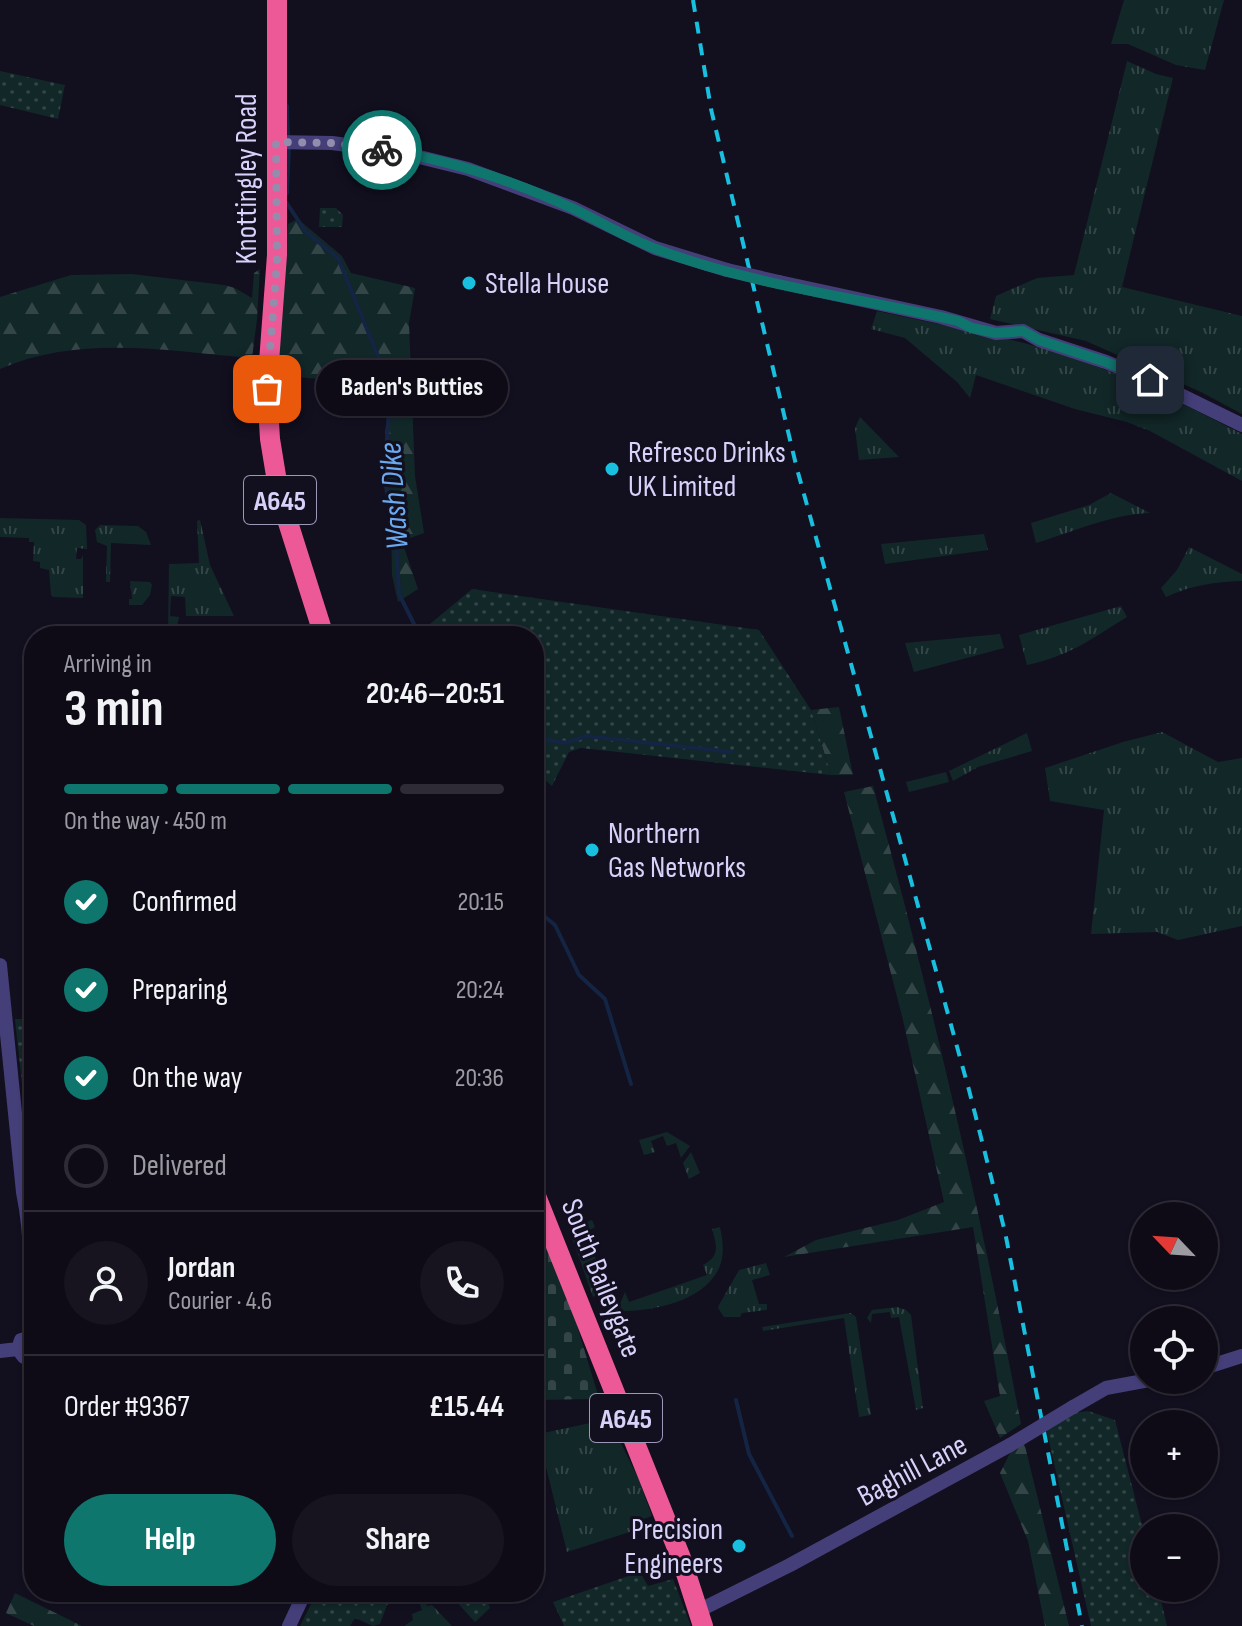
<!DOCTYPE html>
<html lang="en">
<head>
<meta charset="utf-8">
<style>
  body { margin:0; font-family:"Sofia Sans Condensed",sans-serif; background:#171420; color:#f1f3f6; height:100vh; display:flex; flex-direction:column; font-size:30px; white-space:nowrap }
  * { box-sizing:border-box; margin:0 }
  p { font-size:26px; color:#9b9ba1 }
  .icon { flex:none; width:44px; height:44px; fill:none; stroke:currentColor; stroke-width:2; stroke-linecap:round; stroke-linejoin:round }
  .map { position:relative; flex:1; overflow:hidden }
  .details { position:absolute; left:24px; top:626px; width:520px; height:976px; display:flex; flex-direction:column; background:#0e0b17; border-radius:32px; box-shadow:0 2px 6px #0004,0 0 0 2px #2e2b36 }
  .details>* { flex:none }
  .needle { width:52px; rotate:295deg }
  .fabs { position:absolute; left:1130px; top:1202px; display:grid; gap:16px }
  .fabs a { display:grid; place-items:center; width:88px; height:88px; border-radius:50%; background:#0e0b17; box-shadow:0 2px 6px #0004,0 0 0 2px #2e2b36; font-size:40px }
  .pin { position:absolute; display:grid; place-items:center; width:68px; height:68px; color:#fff; margin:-34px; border-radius:16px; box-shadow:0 4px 12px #0006 }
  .courier { position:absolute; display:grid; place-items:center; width:80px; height:80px; margin:-40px; border:6px solid #0f766e; border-radius:50%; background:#fff; color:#222; box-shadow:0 2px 10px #0007 }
  .bubble { position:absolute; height:56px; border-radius:28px; background:#0e0b17; box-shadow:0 2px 6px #0004,0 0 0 2px #2e2b36; font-size:26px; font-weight:700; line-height:56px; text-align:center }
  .head em { font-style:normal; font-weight:700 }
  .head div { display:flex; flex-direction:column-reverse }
  .head { display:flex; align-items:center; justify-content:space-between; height:136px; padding:0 40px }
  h1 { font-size:52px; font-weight:700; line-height:60px }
  .bar { display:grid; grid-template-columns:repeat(4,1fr); gap:12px 8px; align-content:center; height:96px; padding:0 40px }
  .bar i { height:10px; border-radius:6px; background:#2e2b36 }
  .bar .active { background:#0f766e }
  .bar p { grid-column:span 4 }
  .line { display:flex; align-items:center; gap:20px; padding:0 40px; border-top:2px solid #2e2b36 }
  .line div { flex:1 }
  .round { display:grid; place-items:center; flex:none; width:84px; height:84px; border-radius:42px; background:#171420 }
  ol { padding:0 40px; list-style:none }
  li { display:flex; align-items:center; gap:24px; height:88px }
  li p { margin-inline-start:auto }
  li .icon { padding:8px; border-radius:50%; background:#0f766e; color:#fff; stroke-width:4 }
  li:last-child { color:#9b9ba1 }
  li i { width:44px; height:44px; border:4px solid #2e2b36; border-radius:50% }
  .primary-button { display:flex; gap:16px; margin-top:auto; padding:16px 40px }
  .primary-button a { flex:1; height:92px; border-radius:48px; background:#0f766e; color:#fff; font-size:32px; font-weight:700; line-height:92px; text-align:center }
  .primary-button a+a { background:#171420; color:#f1f3f6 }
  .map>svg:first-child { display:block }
  .grass { fill:url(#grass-tufts) }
  .forest { fill:url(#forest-firs) }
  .cemetery { fill:url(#cemetery-stones) }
  .park { fill:url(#park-dots) }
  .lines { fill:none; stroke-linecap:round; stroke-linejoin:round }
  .stream { stroke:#142443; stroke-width:4 }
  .minor { stroke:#443f79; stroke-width:14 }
  .highway { stroke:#ed5997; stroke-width:20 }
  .rail { stroke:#18bfdf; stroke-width:4; stroke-dasharray:12 10; stroke-linecap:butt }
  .minor-bridge { stroke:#443f79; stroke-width:14 }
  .done { stroke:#938dad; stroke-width:8; stroke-dasharray:0 14.4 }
  .route { stroke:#0f766e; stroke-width:10 }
  .poi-dot { fill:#18bfdf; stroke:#120f1f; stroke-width:3 }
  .labels { text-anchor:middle; stroke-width:6; stroke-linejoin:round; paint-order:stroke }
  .shield { fill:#120f1f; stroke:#9d97b8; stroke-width:2 }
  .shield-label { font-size:28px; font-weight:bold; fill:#d8d1fa }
  .street-label { font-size:30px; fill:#d8d1fa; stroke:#120f1f }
  .poi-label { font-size:30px; fill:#d8d1fa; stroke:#120f1f; text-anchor:start }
  .water-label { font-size:32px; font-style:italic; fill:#6aa9ef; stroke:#120f1f }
</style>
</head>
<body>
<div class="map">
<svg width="1242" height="1626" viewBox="0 0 1242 1626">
  <defs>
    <pattern id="grass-tufts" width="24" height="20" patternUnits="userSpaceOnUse" patternTransform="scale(2)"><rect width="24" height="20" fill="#122728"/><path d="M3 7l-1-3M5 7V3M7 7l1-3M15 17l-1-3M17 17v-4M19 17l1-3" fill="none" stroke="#344548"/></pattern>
    <pattern id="forest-firs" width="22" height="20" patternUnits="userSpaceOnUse" patternTransform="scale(2)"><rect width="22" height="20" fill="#122728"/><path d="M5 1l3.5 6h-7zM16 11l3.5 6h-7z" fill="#344548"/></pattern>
    <pattern id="cemetery-stones" width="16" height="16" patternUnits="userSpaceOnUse" patternTransform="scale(2)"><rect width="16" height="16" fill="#122728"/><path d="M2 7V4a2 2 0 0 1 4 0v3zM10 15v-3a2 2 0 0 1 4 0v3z" fill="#344548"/></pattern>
    <pattern id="park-dots" width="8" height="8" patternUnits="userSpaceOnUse" patternTransform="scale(2)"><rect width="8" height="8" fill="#122728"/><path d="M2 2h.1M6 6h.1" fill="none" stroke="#344548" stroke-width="1.8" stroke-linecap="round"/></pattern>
  </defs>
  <rect width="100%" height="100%" fill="#120f1f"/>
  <path class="grass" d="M1124,0H1224L1205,70L1176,65L1128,44H1111Z
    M1127,61L1156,74L1173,78L1122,287L1242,316V414L1201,392L1086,341L990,319L996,296L1037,278L1074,275Z
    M877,311C939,325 1002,335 1063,354C1125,375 1184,404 1242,434V481L1150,431L1127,422L1075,409L976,375L970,398L957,382L905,338L871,329Z
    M860,417L899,457L859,460L855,428Z
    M1111,493L1150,513C1108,515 1076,531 1036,543L1031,523L1089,505Z
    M0,518L79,520L86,525L87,549L77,548L76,559H81L83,555V598L53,597L51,595L49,570L40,568V562L33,561L34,542H29V538L0,537Z
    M200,520L210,565L234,616H186L185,597L171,596L170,616L179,617L175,636H168L169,564L199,563L197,521Z
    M100,525L138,526L146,532L151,545L111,543L110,582H106L107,546L97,542L95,530Z
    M984,534L988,550L885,564L881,544Z
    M1189,547L1242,574V581C1214,582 1192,585 1166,597L1161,588L1177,570Z
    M130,581L150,582L152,585L150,595L142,605H129V599H132Z
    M1121,606L1127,617C1091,639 1070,656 1027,665L1019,635Z
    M1000,634L1004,648L914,672L905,643Z
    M1162,732L1218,762L1242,758V926L1178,940L1157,932L1091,934L1104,810L1050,801L1045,768L1123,742Z
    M1027,733L1032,751L978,767L953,781L949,771Z
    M946,772L949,782L909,792L906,782Z
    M667,1132L690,1146L681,1158L676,1143L667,1146L663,1136L651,1141L655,1152L644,1155L639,1140Z
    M691,1152L700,1173L689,1179L683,1163Z
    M592,1220L595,1227L586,1232L607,1290L593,1297L569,1229Z
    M720,1227C723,1241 725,1257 718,1270C701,1303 649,1312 617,1311L625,1292L629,1302L707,1275L703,1265C720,1256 717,1246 712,1229Z
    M766,1263L770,1275L752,1280L759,1304H767V1310L742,1313L740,1317H724L718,1308L719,1305L739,1270Z
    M897,1307L906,1310L911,1315L923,1408L916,1410L899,1317L891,1318L890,1312L872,1314L871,1323L867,1318L872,1310Z
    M851,1313L856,1317L871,1415L859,1417L844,1318L763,1331L762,1327Z
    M604,1420L612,1425L639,1480L652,1516L638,1521L639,1529L567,1552L544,1459L534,1460V1435Z
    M422,1597L429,1602L426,1606L432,1605L452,1626H404L413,1620L412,1614L422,1610L418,1599Z"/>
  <path class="forest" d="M298,219L342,256L351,273L415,288L409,323L415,476L424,533L402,541L418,589L398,602L392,575L391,527L382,476L389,388L386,385L275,375L288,224Z
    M260,269L257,319L252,358C169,351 79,334 0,369V297L71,275L132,274L224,285L235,288L252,298L254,273Z
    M839,707L853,775H831L811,710Z
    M873,786C931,997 980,1209 1021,1424L1000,1438L984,1401L1000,1396L973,1227L784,1257L816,1240L898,1220L944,1202L902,1016L844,792Z
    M1024,1442L1069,1626H1045L1028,1541L1000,1473L1012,1449Z
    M15,1593L82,1626H34L6,1613Z"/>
  <path class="cemetery" d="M534,1218L568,1296L598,1395L594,1399L534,1400Z"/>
  <path class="park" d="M0,71L65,85L58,119L0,105Z
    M320,208H336L343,215L342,227H319Z
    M472,589L759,630L811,710L831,775L581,748L569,752L552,786L534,770V636H434L430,624Z
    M15,1019H34V1194Z
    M1088,1411L1115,1420L1144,1533V1588H1158L1167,1626H1091L1046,1428L1072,1413Z
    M640,1572L648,1586L673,1579L691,1626H564L553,1602Z
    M317,1592H405L387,1605L380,1624L373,1626L355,1618L350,1626H300Z
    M443,1592H490L486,1597L490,1608L475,1622L454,1599Z"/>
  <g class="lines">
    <path class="stream" d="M287,106L288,137
      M287,193L289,146
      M286,202L306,232L338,258L391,388L384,477L395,523L399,594L420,636
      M534,738L566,743L586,736L732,752
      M534,775L542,782L543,788L534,844
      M534,908L555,925L579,975L605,999L631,1084
      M736,1400L749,1454L792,1536"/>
    <path class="minor" d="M276,142L332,143L399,152L468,169L573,208L655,248L727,270
      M779,282L941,317L996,333L1023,331L1039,340L1106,362L1150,380L1242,425
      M0,965L23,1192C33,1241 31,1288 29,1338
      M29,1338L21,1340L18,1349L24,1357L34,1355
      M0,1351L18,1349
      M1204,1368L1242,1356
      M1073,1407L1106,1388L1149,1380
      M698,1611L790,1565L1010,1445
      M289,1626L305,1592"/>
    <path class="highway" d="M277,0V255L267,389L270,439L279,494L324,636
      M534,1191L681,1558L703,1626"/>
    <path class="rail" d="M693,0L711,109L797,469L969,1090L1005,1232L1082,1626"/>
    <path class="minor-bridge" d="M727,270L779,282
      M1010,1445L1073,1407"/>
  </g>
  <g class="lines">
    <path class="done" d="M267,389L277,263L276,142L332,143L382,150"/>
    <path class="route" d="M382,150C448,159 514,181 574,209C601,222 627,238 656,249C751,285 859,298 958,321L972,328L996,333L1023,331L1039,340L1106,362L1150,380"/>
  </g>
  <g class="poi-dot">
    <circle cx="469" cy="283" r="8"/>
    <circle cx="612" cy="469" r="8"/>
    <circle cx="592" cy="850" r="8"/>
    <circle cx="739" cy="1546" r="8"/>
  </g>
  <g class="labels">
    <g class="shield">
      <rect x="244" y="476" width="72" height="48" rx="6"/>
      <rect x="590" y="1394" width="72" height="48" rx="6"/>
    </g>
    <g class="shield-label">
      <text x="280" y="510">A645</text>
      <text x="626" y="1428">A645</text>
    </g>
    <g class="street-label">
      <text transform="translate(246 179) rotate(-90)" y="10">Knottingley Road</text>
      <text transform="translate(602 1278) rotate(68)" y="10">South Baileygate</text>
      <text transform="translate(912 1470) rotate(-28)" y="10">Baghill Lane</text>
    </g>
    <g class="poi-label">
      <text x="485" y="293">Stella House</text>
      <text x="628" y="462">Refresco Drinks<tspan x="628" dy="34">UK Limited</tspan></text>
      <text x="608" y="843">Northern<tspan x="608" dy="34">Gas Networks</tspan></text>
      <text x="723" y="1539" text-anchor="end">Precision<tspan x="723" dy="34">Engineers</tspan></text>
    </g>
    <g class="water-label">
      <text transform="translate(393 496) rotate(-94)" y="11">Wash Dike</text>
    </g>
  </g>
</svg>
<div class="fabs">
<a><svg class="needle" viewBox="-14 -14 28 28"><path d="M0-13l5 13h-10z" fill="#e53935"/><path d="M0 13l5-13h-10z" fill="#9b9ba1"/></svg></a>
<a><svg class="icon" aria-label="locate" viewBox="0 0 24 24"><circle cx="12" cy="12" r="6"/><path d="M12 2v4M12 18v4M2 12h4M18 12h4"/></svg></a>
<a>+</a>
<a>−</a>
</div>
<div class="pin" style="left:267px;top:389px;background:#ea580c"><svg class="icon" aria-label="bag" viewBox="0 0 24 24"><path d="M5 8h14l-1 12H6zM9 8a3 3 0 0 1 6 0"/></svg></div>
<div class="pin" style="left:1150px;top:380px;background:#1f2937"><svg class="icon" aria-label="home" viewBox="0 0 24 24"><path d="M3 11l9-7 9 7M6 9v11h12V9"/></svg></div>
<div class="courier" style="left:382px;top:150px"><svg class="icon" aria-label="bike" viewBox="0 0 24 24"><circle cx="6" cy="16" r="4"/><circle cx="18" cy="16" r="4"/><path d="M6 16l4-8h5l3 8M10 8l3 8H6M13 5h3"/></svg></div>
<div class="bubble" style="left:316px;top:360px;width:192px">Baden's Butties</div>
<section class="details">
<div class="head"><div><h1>3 min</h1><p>Arriving in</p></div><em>20:46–20:51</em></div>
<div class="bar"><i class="active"></i><i class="active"></i><i class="active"></i><i></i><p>On the way · 450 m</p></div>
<ol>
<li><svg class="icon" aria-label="check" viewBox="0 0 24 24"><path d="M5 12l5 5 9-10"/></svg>Confirmed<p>20:15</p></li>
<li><svg class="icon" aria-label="check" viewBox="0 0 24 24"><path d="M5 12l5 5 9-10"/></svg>Preparing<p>20:24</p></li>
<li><svg class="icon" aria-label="check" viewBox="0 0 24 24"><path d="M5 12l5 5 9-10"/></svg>On the way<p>20:36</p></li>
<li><i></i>Delivered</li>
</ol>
<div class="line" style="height:144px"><a class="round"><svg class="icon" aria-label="person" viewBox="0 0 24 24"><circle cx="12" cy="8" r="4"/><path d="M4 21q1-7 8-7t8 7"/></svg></a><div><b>Jordan</b><p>Courier · 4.6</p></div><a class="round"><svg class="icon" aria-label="phone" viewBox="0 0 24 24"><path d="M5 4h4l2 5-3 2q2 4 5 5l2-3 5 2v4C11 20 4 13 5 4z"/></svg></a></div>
<div class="line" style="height:104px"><div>Order #9367</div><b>£15.44</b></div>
<div class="primary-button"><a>Help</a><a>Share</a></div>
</section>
</div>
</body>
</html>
